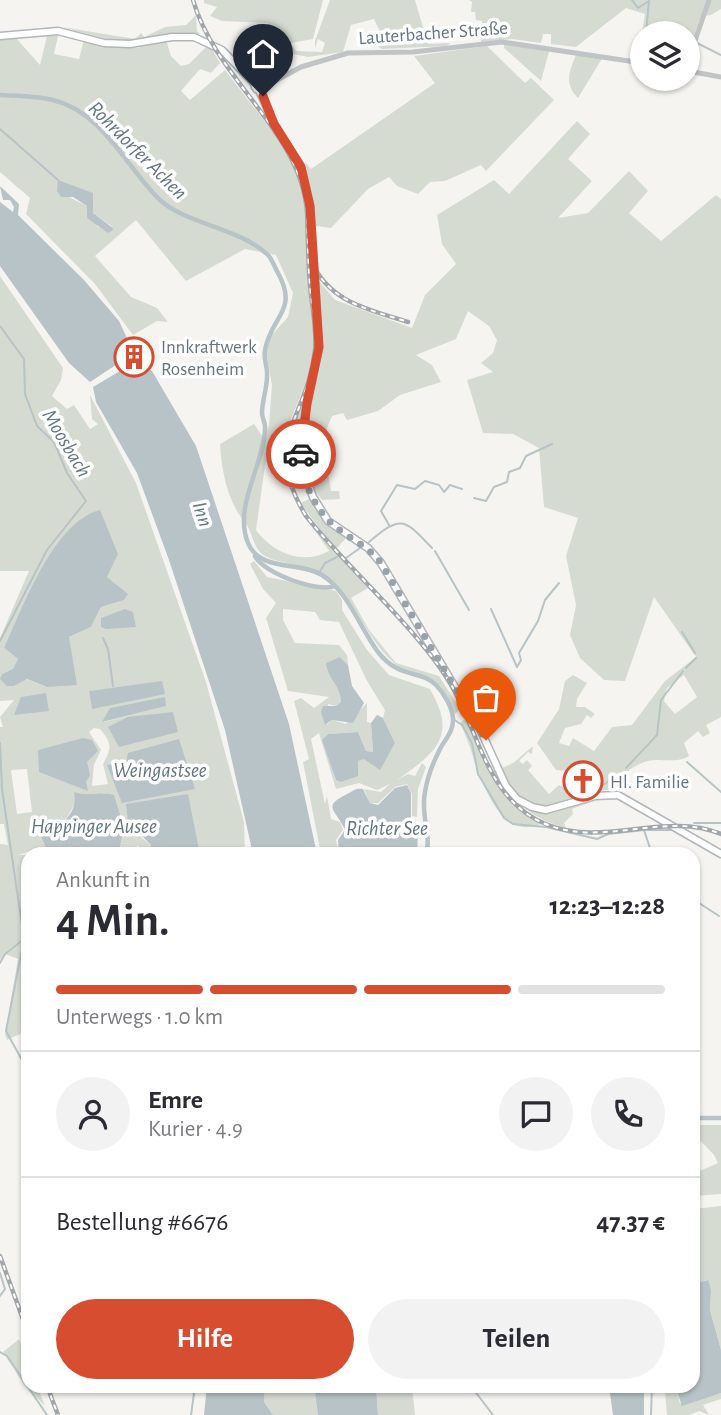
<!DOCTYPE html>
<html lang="de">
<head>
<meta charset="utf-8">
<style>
  body { margin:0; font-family:"Alegreya Sans",sans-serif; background:#f2f2f3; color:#2b2b33; height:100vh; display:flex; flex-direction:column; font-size:26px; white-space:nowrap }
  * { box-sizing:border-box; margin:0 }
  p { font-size:23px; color:#7c7c81 }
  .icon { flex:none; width:38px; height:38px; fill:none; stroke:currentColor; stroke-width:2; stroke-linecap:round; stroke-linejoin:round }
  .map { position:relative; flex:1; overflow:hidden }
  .drawer { position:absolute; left:21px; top:847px; width:679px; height:546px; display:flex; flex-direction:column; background:#fff; border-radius:21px; box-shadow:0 2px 5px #0004 }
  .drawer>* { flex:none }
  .controls { position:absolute; left:630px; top:21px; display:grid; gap:14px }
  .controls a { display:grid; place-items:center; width:70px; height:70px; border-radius:50%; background:#fff; box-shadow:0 2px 5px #0004; font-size:35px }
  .pin { position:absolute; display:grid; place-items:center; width:60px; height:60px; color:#fff; margin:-72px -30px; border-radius:50% 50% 50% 0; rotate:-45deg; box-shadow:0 0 7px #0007 }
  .pin .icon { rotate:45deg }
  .courier { position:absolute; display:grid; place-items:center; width:70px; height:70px; margin:-35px; border:5px solid #d64d2f; border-radius:50%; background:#fff; color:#222; box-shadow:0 2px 9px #0007 }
  .head em { font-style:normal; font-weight:600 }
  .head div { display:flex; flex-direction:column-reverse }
  .head { display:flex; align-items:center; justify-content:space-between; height:119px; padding:0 35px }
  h1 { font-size:46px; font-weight:600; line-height:52px }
  .bar { display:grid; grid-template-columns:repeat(4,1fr); gap:10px 7px; align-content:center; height:84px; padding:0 35px }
  .bar i { height:9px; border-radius:5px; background:#e1e1e2 }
  .bar .current { background:#d64d2f }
  .bar p { grid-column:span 4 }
  .line { display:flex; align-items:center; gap:18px; padding:0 35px; border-top:2px solid #e1e1e2 }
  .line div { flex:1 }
  .round { display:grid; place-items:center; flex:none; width:74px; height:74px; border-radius:37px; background:#f2f2f3 }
  .primary-button { display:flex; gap:14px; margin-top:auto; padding:14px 35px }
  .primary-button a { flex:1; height:80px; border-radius:42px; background:#d64d2f; color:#fff; font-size:28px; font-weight:600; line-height:80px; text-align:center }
  .primary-button a+a { background:#f2f2f3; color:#2b2b33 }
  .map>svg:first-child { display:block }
  .green { fill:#d6dbd2; fill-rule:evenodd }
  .water { fill:#b7c3c6 }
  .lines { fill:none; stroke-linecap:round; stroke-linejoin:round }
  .stream { stroke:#b7c3c6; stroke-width:2 }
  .river { stroke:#b7c3c6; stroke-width:4.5 }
  .secondary-casing { stroke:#b1b6b9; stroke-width:9 }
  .tertiary { stroke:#c0c4c7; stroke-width:5 }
  .secondary { stroke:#fff; stroke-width:6 }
  .rail-casing { stroke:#a0a6aa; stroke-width:4.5 }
  .rail { stroke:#fff; stroke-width:2; stroke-dasharray:5; stroke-linecap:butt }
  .done { stroke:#98a2a8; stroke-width:7; stroke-dasharray:0 12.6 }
  .route { stroke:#d64d2f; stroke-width:9 }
  .labels { text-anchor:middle; stroke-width:7; stroke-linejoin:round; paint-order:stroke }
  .street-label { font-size:19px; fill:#667680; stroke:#fff }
  .poi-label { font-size:19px; fill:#667680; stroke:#fff; text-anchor:start }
  .water-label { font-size:21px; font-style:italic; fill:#61777d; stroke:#fff }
</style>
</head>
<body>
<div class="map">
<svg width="721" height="1415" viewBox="0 0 721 1415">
  <rect width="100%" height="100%" fill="#f5f4f1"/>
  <path class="green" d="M204,0H323L313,39L291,43L296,51L322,52L325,43L318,39L315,48V41L330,0H415L428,44L450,43L447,46L382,49L378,47L384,40L374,19L351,25L343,52L308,57L265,48L269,23L222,21L210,16L217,7L204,3Z
    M469,0H721V9L711,15L701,16L692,41L688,42V33H642L640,45L645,14L626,8L576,47L551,44V34H543L541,43L512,39L481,42L482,21L476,20L475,12H471L472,2Z
    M196,15L197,31L200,34C177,31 160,38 139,40C112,43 88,34 62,27L135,39L141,33L144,37L165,27L186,25Z
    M47,36H58L54,54L79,59L84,40L137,48L166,40L171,56L181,66L189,64L209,44L220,63L211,73L200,69L181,91L190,100L225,70L279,140L295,169L304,196L315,341L309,375L291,419L286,448L268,444L256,530C272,552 302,566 329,551L312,526L368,588L351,598L369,630L396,663L439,676L460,709L455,714C435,665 420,688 393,662C366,638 356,601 329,578C313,564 287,566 269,558C255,553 254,540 249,529C246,522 240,517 237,511C226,493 221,465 220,444L254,424L264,439L269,425L272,385L266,352L269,338L288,317L293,293L276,255L245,249L186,281L136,220L95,256L131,297L157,308L168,322L157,321L133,335L95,284L26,214L30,198L0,172V39L15,37L40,65ZM63,182L93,194V213L113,227H98L87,206L57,191Z
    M504,44L550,48L541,81L504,48Z
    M487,46L525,83L531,78L554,100L486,171L481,165L445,181L430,182L418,194L397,186L389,177L368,189L331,228L316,226L305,162L311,169L435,83L414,56Z
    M577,53L603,57L578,98C563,84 570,69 577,53Z
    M577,121L590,134L568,159L592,181L558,218L588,213L629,171L648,191L629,213L661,241L716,195L721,199V717L706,725L710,733L703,737L698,731L684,743L689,756C681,762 666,760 656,760C639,760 618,776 610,790C594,789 579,799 564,804C534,814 509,796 502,768L513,763L533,746L532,754L528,752L519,761L523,764L527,760L532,766L528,770L549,794L559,785L576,793L595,778L591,773L556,770L537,743L559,709L565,681L573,675L587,683L577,699L576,707H585L595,714L591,718L587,715L581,724L565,728L559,743L569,746L573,738L594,751L612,727L632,725L665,681L696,657L654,597L625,681L604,680L580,658L570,635L576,605L566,556L578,518L544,507L539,448L513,434L483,433L467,380L493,372L481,363L493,353L497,340L489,326L468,311L456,339L416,355L432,365L441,382L400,395L378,411L347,420L343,413L332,416L325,433L331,462L328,473L331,491H339L340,499L322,500L311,486L316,473L308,464L303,463L306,429L321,346L318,280L335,300L412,328L425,295L456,264L442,244L437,215L494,180L509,194ZM684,675L697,697L675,714L664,701L667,688Z
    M0,276L63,368L61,380L52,396L67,409L74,405L90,429L98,424L92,419L90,395L136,483L206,682L244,822L245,854H200L187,794L130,823L137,834L151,845L148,854H136L139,845L123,854L120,848L124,828L106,793L76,799C69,818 60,831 40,832L49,854H42L40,847L19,855H28V1044L22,1033L7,1040L5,1034L18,959L5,954L21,941L7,951L0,960V844L8,845L4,824H0V727H3L0,717L14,700L0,701V638L29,571H0ZM84,517L115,561L108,569L107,577L127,594L124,600L101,607L91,627L69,637V653L47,687L26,679L14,686L2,674L14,669L18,659L4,648C26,603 44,550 84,517ZM161,682L92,708L89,691ZM165,698V706L104,722L110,708ZM94,728L100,729C112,743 112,748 103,764L108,784L92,786L94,765L101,750L89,732ZM27,769L32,812L17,814L11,770Z
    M312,373L300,461L289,462L291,427Z
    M312,498L333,527L347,537L336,549L300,503Z
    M254,561L267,577L336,591L342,600V610L367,650L389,675L430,689C457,736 438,751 397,780L408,774L415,776L422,763L426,767L418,789L417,817L412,816V794L407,784L395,787L378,803H370L364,789L381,792L390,784L377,790L359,783L336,789L319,733L311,739L325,804L327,796L331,819L340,822L343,830L336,840L339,854H321L303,762L309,759L294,701L301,698L314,708L329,697L288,691L266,618L276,603L263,589L250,564ZM283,609L315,612L320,620L339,622L367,681L385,710L383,718L395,743L358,761L336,780L323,740L328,734L358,732L366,751L373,752L371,723L367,722V703L346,724L332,720L327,725L328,704L336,706L341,702V694L326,668L340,657L348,665L347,655L339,645L295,643L283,620Z
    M466,718C487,765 492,797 541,824C490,846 476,752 460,723Z
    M492,770L497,772L507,790L544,812L593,800L601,803L594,801L572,809L573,814L564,823L566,828C531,818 510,800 492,770Z
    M693,1125H721V1194L693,1196V1174L718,1163L714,1155L693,1133Z
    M721,1206V1350L710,1310L711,1290L707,1280L693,1284V1209Z
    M19,1339L28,1362V1386H37L45,1406L24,1385L3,1352Z
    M265,1386L269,1389L314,1386L318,1415H273L264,1402Z
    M376,1386H412L415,1415H378Z
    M661,1386H675L680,1403L721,1393V1399L703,1405L709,1415L699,1411L689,1415H667L665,1392Z"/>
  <path class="water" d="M58,180L93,193V213L113,228L112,231L108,233L87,218V206L73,197H61L57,191Z
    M0,186L19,204L18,215L84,280L119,321L134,353L90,382L69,363L0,266V202L13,212L14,207L10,200H3Z
    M137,361L152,371L196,446L289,724L317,854H253L225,730L169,560L137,473L96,402L93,387Z
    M100,510L118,554L107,577L128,594L124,600L101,607L91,627L69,637L77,685L47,687L27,679L14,686H7L0,679L2,674L13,669L18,659L4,648C23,608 53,522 100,510Z
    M125,609L133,612L136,627L106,629L101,627V618Z
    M340,657L348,665L352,686L364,703L353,723L332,720L325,725L321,712L323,706H336L341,702C342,687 326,677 326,663Z
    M162,681L165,694L92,709L89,691Z
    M46,693L49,711L14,715L21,697Z
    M165,697L166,706L102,722L110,708Z
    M173,712L178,732L119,747L108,727L128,717Z
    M377,715L383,718L395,743L380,770L364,759L358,761V776L341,782L336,780L322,740L328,734L358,732L366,751L373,752L371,723Z
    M83,738L92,740L98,751L87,762L90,775L86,782L88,791L39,772L38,750Z
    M179,739L195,789L122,803L107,765L126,763L128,753Z
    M407,785L411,793V822L418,834L417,854H339L338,840L345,830C336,809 321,807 347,794C354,791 354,788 363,789L370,803L378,805L395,788Z
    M74,792C90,797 100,791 114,795L124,828L120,847L123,854H49L39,832C59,831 79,813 74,792Z
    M188,794L200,854H148L151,845L128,822L126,804Z
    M708,1280L711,1290L710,1310L721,1350V1393L682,1406L675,1386H693V1284Z
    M207,1386H265L264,1402L273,1415H204Z
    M314,1386H376L378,1415H318Z
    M609,1386H644V1415H613Z"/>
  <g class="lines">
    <path class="stream" d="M632,0L638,8L649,1L646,33
      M642,36V41
      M697,43L721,55
      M0,129L58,180
      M0,326L24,359L25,394L37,426L54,442L67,473L86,501L47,550L0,641
      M474,498L486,501L494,487L507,482L509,472L520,468L526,456L552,444
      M389,525L381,511L397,485L415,489L425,481L439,485L444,492L450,485L462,489
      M369,542C402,514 404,519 432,548
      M435,551L469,610
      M346,558L360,548
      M319,573L325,563L337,557
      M491,609L517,667L521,660L519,653L538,621L545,600L559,583
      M682,632L695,653
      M103,638L108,649L113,686
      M686,668L696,658
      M453,719L462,725L472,743L478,774L504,818L513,824L546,827L597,839L608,834L644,830L652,854
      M0,743L2,789L24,939L6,1031L28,1071
      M687,762L721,792
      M626,768L657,735L661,700L683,671
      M599,788L620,773
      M694,823H721
      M646,830H672
      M693,899L719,916
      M0,963L5,954L24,939
      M0,1273L5,1289L0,1296
      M0,1352L7,1356L47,1415
      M471,1386L493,1415
      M191,1415L195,1386
      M651,1415L652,1386"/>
    <path class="river" d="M0,95C17,96 36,96 53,100C103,112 126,167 160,200C186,224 240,228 268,255C272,259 275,268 278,273C299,311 271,316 265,350C263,359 268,367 267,376C267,389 262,401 262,413C262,418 266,424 265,429C264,465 233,506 248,543C260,572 299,561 322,575C348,591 360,628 378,652C400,680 420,669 436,685C444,693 452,707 453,718C454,732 444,740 439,751C433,763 427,779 425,792C420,814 432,837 426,854
      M255,556C263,573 318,593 335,586
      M693,1118H721"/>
    <g class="secondary-casing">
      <path id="secondary" d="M0,36L58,31L104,43L130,44L172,37H194L222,50L254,83
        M254.5 85a5.5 5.5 0 1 1 11 0a5.5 5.5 0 1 1-11 0Z
        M259,90L274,124L301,167L310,206L319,347L305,414L303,470L313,497L328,521L368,548L381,563L480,729L506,786L517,799L532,807L546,810L595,796L618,795L721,854"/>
    </g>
    <path class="tertiary" d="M688,61L709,0
      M688,71L721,77
      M266,86L301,67L348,53L413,52L502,42L642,63"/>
    <use href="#secondary" class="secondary"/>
    <g class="rail-casing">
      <path id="rail" d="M193,0C216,80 301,131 307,212C308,237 308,262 310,286C312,307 317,329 315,350C308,418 260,441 306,516C350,571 412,623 449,681C480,732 486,801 548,825C605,847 665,811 721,834
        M311,261C330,303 368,309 408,322
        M0,1256L28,1333
        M47,1386L58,1415"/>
    </g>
    <use href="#rail" class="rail"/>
  </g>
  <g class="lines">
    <path class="done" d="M301,454C301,480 316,512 337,528C352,540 369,547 381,563L486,740"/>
    <path class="route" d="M263,96L274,124L301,167L310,206L319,347L307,403L301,454"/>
  </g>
  <defs>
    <g id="building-ring" transform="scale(2.0125)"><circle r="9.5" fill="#fff" stroke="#d64d2f" stroke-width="1.5"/><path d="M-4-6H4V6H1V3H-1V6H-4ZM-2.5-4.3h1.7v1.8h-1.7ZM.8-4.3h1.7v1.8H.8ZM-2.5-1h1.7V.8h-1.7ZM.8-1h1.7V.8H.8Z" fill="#d64d2f"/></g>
    <g id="church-ring" transform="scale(2.0125)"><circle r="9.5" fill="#fff" stroke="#d64d2f" stroke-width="1.5"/><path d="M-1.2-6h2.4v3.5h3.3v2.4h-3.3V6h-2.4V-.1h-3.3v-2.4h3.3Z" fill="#d64d2f"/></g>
  </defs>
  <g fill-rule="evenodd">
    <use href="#building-ring" x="134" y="357"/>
    <use href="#church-ring" x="583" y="781"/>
  </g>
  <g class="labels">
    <g class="street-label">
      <text transform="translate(433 32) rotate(-4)" y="7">Lauterbacher Straße</text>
    </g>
    <g class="poi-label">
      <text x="161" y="353">Innkraftwerk<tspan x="161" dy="22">Rosenheim</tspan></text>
      <text x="610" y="788">Hl. Familie</text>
    </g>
    <g class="water-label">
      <text transform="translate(138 150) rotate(45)" y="7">Rohrdorfer Achen</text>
      <text transform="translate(67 443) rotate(59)" y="7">Moosbach</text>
      <text transform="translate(203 514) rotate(72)" y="7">Inn</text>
      <text x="160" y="777">Weingastsee</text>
      <text x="94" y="833">Happinger Ausee</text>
      <text x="387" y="835">Richter See</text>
    </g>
  </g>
</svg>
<div class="controls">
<a><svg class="icon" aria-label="layers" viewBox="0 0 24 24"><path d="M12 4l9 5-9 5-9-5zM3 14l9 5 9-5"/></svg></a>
</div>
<div class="pin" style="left:486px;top:740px;background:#ea580c"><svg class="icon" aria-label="bag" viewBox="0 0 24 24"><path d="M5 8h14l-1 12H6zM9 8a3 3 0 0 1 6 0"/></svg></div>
<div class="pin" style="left:263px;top:96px;background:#1f2937"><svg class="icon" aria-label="home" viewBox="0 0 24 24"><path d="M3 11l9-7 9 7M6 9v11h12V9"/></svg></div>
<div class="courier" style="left:301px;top:454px"><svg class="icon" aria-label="car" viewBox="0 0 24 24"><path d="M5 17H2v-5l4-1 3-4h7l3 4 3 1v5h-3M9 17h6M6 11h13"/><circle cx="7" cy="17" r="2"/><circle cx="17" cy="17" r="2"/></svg></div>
<section class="drawer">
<div class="head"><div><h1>4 Min.</h1><p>Ankunft in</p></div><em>12:23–12:28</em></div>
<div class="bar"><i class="current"></i><i class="current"></i><i class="current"></i><i></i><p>Unterwegs · 1.0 km</p></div>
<div class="line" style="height:126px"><a class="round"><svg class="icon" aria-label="person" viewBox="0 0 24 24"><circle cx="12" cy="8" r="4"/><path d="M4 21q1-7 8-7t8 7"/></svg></a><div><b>Emre</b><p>Kurier · 4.9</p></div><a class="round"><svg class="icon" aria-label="chat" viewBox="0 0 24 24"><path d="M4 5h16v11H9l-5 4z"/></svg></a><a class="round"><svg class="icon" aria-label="phone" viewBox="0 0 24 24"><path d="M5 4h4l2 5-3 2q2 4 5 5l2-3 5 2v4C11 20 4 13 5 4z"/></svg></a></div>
<div class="line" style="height:91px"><div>Bestellung #6676</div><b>47.37 €</b></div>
<div class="primary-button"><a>Hilfe</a><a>Teilen</a></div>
</section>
</div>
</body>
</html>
